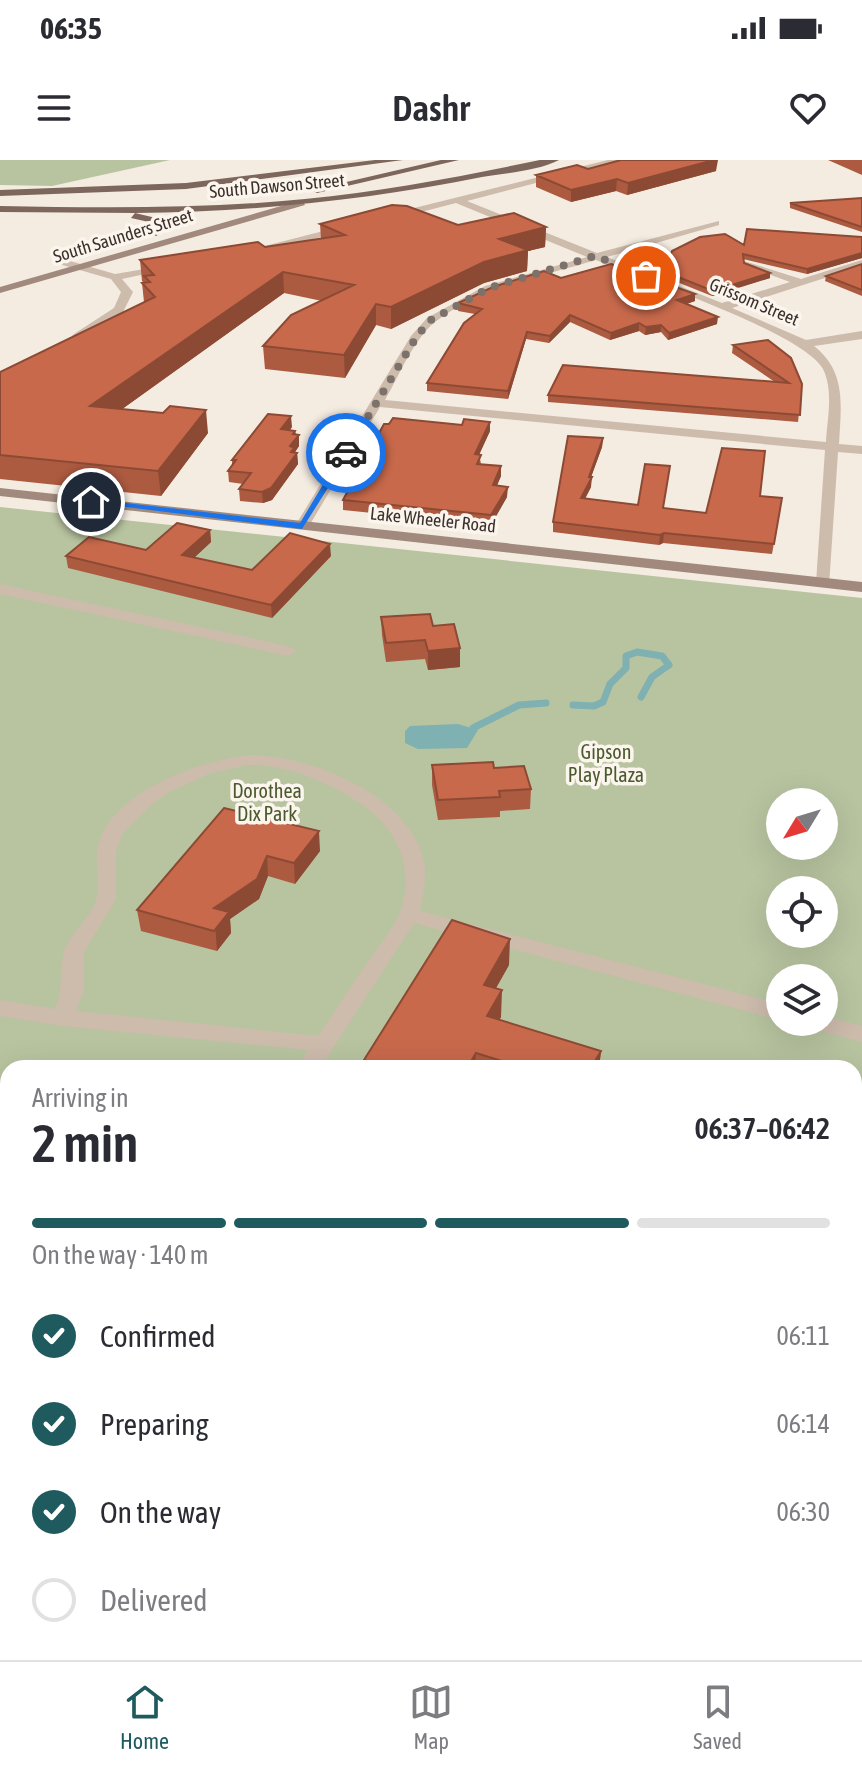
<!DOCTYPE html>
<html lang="en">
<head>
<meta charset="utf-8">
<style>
  body { margin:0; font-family:"Asap Condensed",sans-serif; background:#f7f7f7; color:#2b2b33; height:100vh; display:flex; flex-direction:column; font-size:30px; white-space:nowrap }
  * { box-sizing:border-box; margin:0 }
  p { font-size:26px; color:#7c7c81 }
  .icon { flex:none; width:44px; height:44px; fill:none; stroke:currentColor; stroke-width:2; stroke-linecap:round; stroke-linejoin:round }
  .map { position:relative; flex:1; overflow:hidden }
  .drawer { position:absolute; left:0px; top:900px; width:862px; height:600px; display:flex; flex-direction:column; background:#fff; border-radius:24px 24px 0 0; box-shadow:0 8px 32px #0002 }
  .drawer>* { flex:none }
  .needle { width:52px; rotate:232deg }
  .fabs { position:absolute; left:766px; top:628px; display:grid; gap:16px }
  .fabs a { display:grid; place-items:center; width:72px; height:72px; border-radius:50%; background:#fff; box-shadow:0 8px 32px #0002; font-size:40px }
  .pin { position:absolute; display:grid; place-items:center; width:68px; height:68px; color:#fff; margin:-34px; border:4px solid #fff; border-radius:50%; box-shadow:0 2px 8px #0007 }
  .courier { position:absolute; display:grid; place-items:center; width:80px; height:80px; margin:-40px; border:6px solid #1a73e8; border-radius:50%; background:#fff; color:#222; box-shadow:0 2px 10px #0007 }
  .summary em { font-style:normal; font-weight:600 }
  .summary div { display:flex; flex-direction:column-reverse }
  .summary { display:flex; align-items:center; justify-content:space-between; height:136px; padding:0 32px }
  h1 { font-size:52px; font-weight:600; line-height:60px }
  .bar { display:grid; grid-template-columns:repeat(4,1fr); gap:12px 8px; align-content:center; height:96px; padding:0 32px }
  .bar i { height:10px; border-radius:6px; background:#e1e1e2 }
  .bar .active { background:#1f5a5e }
  .bar p { grid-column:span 4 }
  ol { padding:0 32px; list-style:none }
  li { display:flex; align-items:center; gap:24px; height:88px }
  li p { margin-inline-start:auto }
  li .icon { padding:8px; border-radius:50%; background:#1f5a5e; color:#fff; stroke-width:4 }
  li:last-child { color:#7c7c81 }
  li i { width:44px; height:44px; border:4px solid #e1e1e2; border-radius:50% }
  .status { display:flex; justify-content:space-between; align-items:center; height:56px; padding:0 40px; background:#fff; direction:ltr }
  .status svg { height:22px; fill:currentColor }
  header { display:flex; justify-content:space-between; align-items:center; height:104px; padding:0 32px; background:#fff; font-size:36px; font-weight:600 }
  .tabs { display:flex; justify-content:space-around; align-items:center; height:112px; border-top:2px solid #e1e1e2; background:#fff; font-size:22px; color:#7c7c81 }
  .tabs a { display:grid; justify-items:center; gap:4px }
  .tabs .active { color:#1f5a5e }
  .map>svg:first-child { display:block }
  .green { fill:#b8c4a0; fill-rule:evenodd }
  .water { fill:#7fb0b2 }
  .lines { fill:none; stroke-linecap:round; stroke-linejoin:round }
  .stream { stroke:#7fb0b2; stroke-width:7 }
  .street { fill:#cdbbac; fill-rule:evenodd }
  .secondary { fill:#a18a7d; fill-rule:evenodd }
  .primary { fill:#7d675c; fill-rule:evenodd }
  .wall { fill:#ac5a40 }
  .shaded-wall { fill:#8c4a34 }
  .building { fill:#c8694b; stroke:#8c4a34; stroke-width:2 }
  .route { fill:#1a73e8 }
  .done { stroke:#7c716b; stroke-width:8; stroke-dasharray:0 14.4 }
  .labels { text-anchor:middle; stroke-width:7; stroke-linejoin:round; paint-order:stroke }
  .far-street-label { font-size:18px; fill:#3b302b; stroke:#fbf5ee }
  .park-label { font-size:20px; fill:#4a5a2e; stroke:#fbf5ee }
</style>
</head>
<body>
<div class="status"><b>06:35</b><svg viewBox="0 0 49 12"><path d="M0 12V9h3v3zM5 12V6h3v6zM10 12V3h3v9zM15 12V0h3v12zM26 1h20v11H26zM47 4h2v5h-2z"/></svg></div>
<header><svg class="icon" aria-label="menu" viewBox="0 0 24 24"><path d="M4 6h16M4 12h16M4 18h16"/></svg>Dashr<svg class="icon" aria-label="heart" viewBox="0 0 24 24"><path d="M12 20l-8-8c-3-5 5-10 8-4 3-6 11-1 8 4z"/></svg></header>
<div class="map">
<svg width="862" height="1500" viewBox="0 0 862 1500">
  <rect width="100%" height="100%" fill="#f4ebe1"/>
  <path class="green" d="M0,0H170L52,26L0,25Z
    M0,347L862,438V1500H0ZM780,642H824V686H780ZM780,730H824V774H780ZM780,818H824V862H780ZM8,908H854V1492H8Z"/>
  <path class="water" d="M458,564L478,570L467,588L418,589L405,583V571L410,566Z"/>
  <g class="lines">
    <path class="stream" d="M573,545L594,546L603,542L610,524L626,508V496L637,492L662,496L669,505L652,517L641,537
      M473,568L519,545L546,543"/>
    <path class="street" d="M608,0H624L467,41L597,93L719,61V65L607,97L722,143L790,122L744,105V101L801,119L862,100V106L732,148L806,180L862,171V179L814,186C847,212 841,246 839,284L862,286V294L838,292L829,426H819L816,423L825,290L380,247L309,366L297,369L295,366L411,176L427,158L485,126L587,97L456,43L394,59L390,54ZM596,100C642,119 802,172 823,209C834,231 827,260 826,282L385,240C399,216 413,180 435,162C480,127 543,116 596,100Z
      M347,65L351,70L246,95L241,92Z
      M63,99L115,114L168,105L173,108L122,119L133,132L123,152L78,180L72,176L74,174L114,148L121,132L111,119L59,104L58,102Z
      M0,424L288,486L296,491L288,496L0,434Z
      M248,595C310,595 416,636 425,708C426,723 423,737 420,751L780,844V860L414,763L320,908H297L308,890L63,866L0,856V840L55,849C64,828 59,815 63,795C67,775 88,762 95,743C102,723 93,701 99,682C115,630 201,601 248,595ZM248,605C285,605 320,619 352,638C394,663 417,704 400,752C393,770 377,788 366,804C350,828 334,852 318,876L76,851L84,829V792L116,739V692L122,674L151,645L169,632L211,613Z
      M824,856L862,866V882L808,867L805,862H824Z
      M0,917L8,919V943L0,941Z
      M21,1492H53L50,1500H18Z"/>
    <path class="secondary" d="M302,40L305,45L0,133V127Z
      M0,328L862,422V432L0,336Z"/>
    <path class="primary" d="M375,0H403L186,29L0,36V30L186,23Z
      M441,0H459L317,33L312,30Z
      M540,0H559C538,11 505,13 482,17C367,40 252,52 135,53L156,58L163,65L161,73L156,76L151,73L154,67L149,62L131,58L135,53L0,52V46C102,48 204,49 305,39C385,31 463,16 540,0Z"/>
  </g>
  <path class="wall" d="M828,0H862V15Z
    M588,9L716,11L627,35L616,31L571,42L536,27V15Z
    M862,38V72L790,48V43Z
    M320,64L546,67L545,87L528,91L527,111L484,123L391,169L376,165L345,218L265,209L263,186L322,141L284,133L122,249L208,273L161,336L0,319V212L144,142L142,123H144L142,121L140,100L265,87L321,79Z
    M862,77V98L807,114L743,99L744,103L770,113V118L712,136L672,120L670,97L744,85Z
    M862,104V136L825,121L826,116Z
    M561,118L695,141L687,144L717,164L668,180L661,172L645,175L639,171L610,180L570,162L549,183L526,179L508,239L427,231V223L475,154L458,151V143Z
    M733,185L802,224L798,262L548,242V235L775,222L732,193Z
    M292,267L290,270L295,271L299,286L295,292L297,293L298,304L272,340L263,343L240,341L239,329L243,324L229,322L228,311L232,305V300Z
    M490,271L479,294L481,304L501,306V316L497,325L507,337L491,365L343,350V340Z
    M603,278L602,287L591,317V327L585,339L706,353L760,336L782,338L772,394L663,383L659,385L553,372V362Z
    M210,370L211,382L194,398L252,410L331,396L272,458L68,408L66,396L146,390Z
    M381,457L433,466L460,488V507L428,510L425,499L386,502L382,475Z
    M432,605L494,608L531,629L530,649L500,651V657L438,660L432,625Z
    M224,648L320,691L295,724L268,716L259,739L230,759L231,773L217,791L141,771L137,750Z
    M509,805L496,828L501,857L499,860L601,891L599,908H364V900Z
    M311,1492H350L346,1500H329Z
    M379,1492H820L818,1500H723L710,1494L708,1500H378L381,1493Z"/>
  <path class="shaded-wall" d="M714,0H718L716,11L627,35L628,23Z
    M617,19L616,31L571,42V30Z
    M546,67L545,87L528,91L527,111L484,123L391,169V147L499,79Z
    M862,93V98L807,114V109Z
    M283,112L284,133L93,270L90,246Z
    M770,113V118L712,136L713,131Z
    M695,134V141L676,147L677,140Z
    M376,144V165L345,218L344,195Z
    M570,155V162L549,183L550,176Z
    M718,157L717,164L668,180L669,173Z
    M639,163V171L610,180L611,173Z
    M661,165V172L645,175L646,167Z
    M527,172L526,179L508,239V231Z
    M206,250L208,273L161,336L158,311Z
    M291,256L292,267L282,280L281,269Z
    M490,262V271L475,304V294Z
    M295,271L296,278L299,275V286L295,292L297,293L298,304L272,340L263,343L262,332Z
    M603,278L602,287L590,320L592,317L591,327L580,348L581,338Z
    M501,306V316L493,335V325Z
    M508,327L507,337L491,365V355Z
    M210,370L211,382L184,407L182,395Z
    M664,373L663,383L659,385L660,375Z
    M330,384L331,396L272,458L271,445Z
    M460,488V507L428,510V491Z
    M319,671L320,691L295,724L294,703Z
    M267,696L268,716L259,739L230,759L231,773L217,791L214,748Z
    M510,779L509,805L483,851L484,825Z
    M502,830L501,857L486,883L487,856Z
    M601,891L599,908H591Z
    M476,893L475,908H467Z
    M0,1211L6,1231L0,1239Z
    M8,1446V1485L0,1498V1459Z
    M174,1492H192L188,1500H169Z
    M342,1492H350L346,1500H342Z"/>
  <path class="building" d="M621,0H714L628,23L617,19L571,30L536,15L577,5L588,9Z
    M862,38V67L790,43Z
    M392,45L407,46L458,65L514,53L546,67L499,79L528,90L484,102L391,147L376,144L344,195L263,186L291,155L354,125L283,112L90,246L163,253L170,246L206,250L158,311L0,295V212L155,137L142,123L150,122L144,116L154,115L140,100L258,82L265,87L345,75L320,64Z
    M747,69L862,77V93L807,109L743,94L744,103L770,113L713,131L673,115L670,97L672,91L700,77L725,74L744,85Z
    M611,104L695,134L677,140L718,157L669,173L661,165L646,167L639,163L611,173L570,155L550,176L527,172L508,231L427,223L464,163L482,149L458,143L493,127L544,111L561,118Z
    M862,104V130L826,116Z
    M768,180L791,198L802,224L800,255L548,235L563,205L789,223L733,185Z
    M268,254L291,256L281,269L295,271L293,274L299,275L290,286L294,288L291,292L297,293L271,328L262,332L239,329L251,313L228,311L236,300H232Z
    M393,258L462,265L464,259L490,262L475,294L481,295L477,304L501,306L493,325L508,327L491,355L343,340L384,264H389Z
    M568,276L603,278L589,317H592L581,338L638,345L645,304L670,306L663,348L706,353L722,288L765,291L760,336L782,338L774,384L664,373L660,375L553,362Z
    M177,363L210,370L182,395L252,410L290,373L330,384L271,445L66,396L89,377L146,390Z
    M430,454L433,466L454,464L460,488L428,491L425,480L386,483L381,457Z
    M493,602L494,608L524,606L531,629L499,631L500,637L438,640L432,605Z
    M224,648L319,671L294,703L267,696L257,719L214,748L229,752L214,771L137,750Z
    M452,760L510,779L484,825L502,830L487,856L601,891L591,908H524L476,893L467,908H388L364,900Z
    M854,1178L862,1181V1318L854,1351Z
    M0,1259L8,1263V1446L0,1459Z
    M96,1492H174L169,1500H92Z
    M381,1492H710L708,1500H378Z
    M769,1492H820L818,1500H789Z"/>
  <path class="route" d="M343,291L350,293L302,369L86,342L91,339L300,363Z"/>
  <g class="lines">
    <path class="done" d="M346,293L417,176L431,160L489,128L595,96L646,116"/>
  </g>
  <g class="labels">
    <g class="far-street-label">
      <text transform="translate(277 26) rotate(-5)" y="6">South Dawson Street</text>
      <text transform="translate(123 76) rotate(-17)" y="6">South Saunders Street</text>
      <text transform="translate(754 142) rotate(23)" y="6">Grissom Street</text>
      <text transform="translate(433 360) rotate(6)" y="6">Lake Wheeler Road</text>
    </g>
    <g class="park-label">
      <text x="606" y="599">Gipson<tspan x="606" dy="23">Play Plaza</tspan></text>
      <text x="267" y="638">Dorothea<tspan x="267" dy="23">Dix Park</tspan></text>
    </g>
  </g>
</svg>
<div class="fabs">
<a><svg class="needle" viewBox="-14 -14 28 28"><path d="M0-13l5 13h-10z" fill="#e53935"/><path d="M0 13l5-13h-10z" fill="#7c7c81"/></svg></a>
<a><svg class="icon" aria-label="locate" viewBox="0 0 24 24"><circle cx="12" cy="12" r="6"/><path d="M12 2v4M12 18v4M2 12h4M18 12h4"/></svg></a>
<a><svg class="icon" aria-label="layers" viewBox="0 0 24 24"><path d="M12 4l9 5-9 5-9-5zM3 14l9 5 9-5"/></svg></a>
</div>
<div class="pin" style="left:646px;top:116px;background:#ea580c"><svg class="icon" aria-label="bag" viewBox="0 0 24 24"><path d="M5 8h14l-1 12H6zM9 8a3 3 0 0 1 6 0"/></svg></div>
<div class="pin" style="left:91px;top:342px;background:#1f2937"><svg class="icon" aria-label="home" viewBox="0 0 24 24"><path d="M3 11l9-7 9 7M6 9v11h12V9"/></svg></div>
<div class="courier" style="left:346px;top:293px"><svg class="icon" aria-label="car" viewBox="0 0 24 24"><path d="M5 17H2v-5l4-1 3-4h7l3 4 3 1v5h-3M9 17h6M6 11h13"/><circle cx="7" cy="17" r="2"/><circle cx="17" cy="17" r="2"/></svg></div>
<section class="drawer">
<div class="summary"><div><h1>2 min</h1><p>Arriving in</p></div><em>06:37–06:42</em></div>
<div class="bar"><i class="active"></i><i class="active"></i><i class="active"></i><i></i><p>On the way · 140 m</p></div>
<ol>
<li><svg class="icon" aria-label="check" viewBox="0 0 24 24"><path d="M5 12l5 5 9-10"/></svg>Confirmed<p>06:11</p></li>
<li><svg class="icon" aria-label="check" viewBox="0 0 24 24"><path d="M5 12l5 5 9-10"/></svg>Preparing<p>06:14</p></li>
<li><svg class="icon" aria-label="check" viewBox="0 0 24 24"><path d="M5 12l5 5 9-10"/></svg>On the way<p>06:30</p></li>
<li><i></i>Delivered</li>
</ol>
</section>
</div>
<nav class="tabs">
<a class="active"><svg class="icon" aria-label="home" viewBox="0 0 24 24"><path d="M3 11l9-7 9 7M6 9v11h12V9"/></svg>Home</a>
<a><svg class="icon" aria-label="map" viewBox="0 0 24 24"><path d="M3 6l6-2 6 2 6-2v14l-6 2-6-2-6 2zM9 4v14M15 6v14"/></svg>Map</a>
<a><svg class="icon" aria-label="saved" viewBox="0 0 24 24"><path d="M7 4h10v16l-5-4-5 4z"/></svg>Saved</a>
</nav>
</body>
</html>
